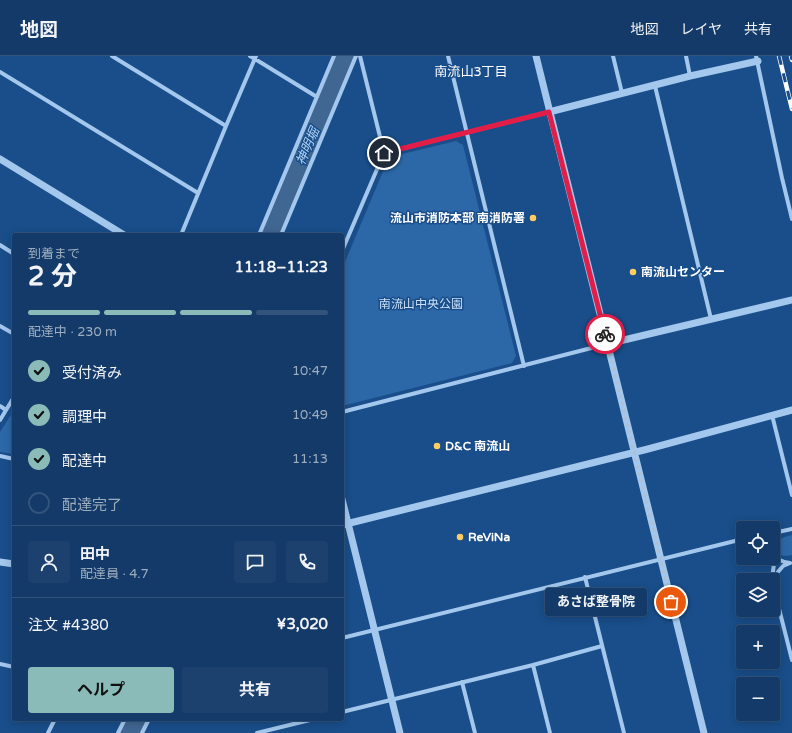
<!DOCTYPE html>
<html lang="ja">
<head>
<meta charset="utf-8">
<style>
  body { margin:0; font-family:"Varela Round","Noto Sans JP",sans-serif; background:#1c416e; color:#f1f3f6; height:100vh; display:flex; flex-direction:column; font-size:15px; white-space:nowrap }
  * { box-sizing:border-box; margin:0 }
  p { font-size:13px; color:#9dadc0 }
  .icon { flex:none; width:22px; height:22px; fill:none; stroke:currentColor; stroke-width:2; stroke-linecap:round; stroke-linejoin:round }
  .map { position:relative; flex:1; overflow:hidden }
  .sheet { position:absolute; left:12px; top:177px; width:332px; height:488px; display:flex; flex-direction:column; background:#133a68; border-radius:4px; box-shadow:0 2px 10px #0003,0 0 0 1px #32547c }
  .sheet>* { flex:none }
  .buttons { position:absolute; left:736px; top:465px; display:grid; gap:8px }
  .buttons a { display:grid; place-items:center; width:44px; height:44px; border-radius:4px; background:#133a68; box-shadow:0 2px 10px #0003,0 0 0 1px #32547c; font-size:20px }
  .pin { position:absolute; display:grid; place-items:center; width:34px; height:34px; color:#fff; margin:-17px; border:2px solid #fff; border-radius:50%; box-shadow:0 1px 4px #0007 }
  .courier { position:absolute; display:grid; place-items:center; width:40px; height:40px; margin:-20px; border:3px solid #e11d48; border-radius:50%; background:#fff; color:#222; box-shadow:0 1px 5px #0007 }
  .bubble { position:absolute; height:28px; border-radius:4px; background:#133a68; box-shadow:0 2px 10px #0003,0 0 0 1px #32547c; font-size:13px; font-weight:700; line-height:28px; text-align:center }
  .summary em { font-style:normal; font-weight:700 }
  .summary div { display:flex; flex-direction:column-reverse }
  .summary { display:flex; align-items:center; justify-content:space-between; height:68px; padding:0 16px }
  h1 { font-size:26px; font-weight:700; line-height:30px }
  .bar { display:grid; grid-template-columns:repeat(4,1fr); gap:6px 4px; align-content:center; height:48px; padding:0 16px }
  .bar i { height:5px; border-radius:3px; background:#32547c }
  .bar .on { background:#8bbbb9 }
  .bar p { grid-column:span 4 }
  .line { display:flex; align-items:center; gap:10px; padding:0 16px; border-top:1px solid #32547c }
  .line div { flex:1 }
  .round { display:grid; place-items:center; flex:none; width:42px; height:42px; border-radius:4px; background:#1c416e }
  ol { padding:0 16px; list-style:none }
  li { display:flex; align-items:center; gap:12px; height:44px }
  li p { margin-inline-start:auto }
  li .icon { padding:4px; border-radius:50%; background:#8bbbb9; color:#111; stroke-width:4 }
  li:last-child { color:#9dadc0 }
  li i { width:22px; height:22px; border:2px solid #32547c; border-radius:50% }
  .cta { display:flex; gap:8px; margin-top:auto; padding:8px 16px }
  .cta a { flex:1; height:46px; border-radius:4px; background:#8bbbb9; color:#111; font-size:16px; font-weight:700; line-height:46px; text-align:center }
  .cta a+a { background:#1c416e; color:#f1f3f6 }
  header { display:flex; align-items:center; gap:24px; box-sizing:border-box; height:56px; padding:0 20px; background:#133a68; border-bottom:1px solid #32547c }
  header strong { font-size:19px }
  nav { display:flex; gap:22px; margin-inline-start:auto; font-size:14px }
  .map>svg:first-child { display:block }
  .green { fill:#2c68a8 }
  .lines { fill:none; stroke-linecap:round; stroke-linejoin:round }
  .river { stroke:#406692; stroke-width:21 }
  .minor { stroke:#a3c7ed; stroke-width:4 }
  .tertiary { stroke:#a3c7ed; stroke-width:7 }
  .rail-casing { stroke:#fff; stroke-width:4.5 }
  .rail { stroke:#194e8a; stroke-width:3; stroke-dasharray:9; stroke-linecap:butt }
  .done { stroke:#aec1d6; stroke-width:4; stroke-dasharray:0 7.2 }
  .route { stroke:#e11d48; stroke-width:5 }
  .poi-dot { fill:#ffcd60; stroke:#194e8a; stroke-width:1.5 }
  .labels { text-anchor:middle; stroke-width:3; stroke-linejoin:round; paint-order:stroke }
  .poi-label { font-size:12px; font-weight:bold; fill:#fff; stroke:#194e8a; text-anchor:start }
  .park-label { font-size:12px; fill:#c9e0fa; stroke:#194e8a }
  .neighbourhood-label { font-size:13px; fill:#fff; stroke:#194e8a }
  .water-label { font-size:13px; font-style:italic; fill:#afd1f5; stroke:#194e8a }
</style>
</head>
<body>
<header>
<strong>地図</strong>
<nav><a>地図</a><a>レイヤ</a><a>共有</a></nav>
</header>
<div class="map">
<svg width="792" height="677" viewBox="0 0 792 677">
  <rect width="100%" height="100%" fill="#194e8a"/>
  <path class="green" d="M456,85L463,89L516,300L512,307L342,350V213L387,106L394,100Z
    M14,354V398L0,396V376Z
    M792,479V499L785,500L780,499L776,491C778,482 784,481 792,479Z"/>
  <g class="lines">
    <path class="river" d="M270,179L345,0
      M130,677L137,663"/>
    <path class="minor" d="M112,0L226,70
      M250,0L317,41
      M448,0L524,310
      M613,0L622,37
      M686,0L690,20
      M756,0L782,122L792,163
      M0,16L198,137
      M655,30L711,263
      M384,97L549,56
      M181,179L226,70L256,0
      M259,179L334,0
      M281,179L356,0
      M0,189L14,198
      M342,195L384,97L360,0
      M0,270L14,278
      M0,350L6,354
      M342,356L607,288
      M772,359L792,439
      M0,364L14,341
      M0,400L14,403
      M773,482L778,476L792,473
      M773,497C776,504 782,506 790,507
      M585,521L624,677
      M772,522L775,501
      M772,523L783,510L790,507
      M773,529L792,604
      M342,582L743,483
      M0,608L14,611
      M533,609L550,677
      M462,626L475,677
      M342,656L533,609L602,590
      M48,677L55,663
      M118,677L125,663
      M142,677L149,663
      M257,677L314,663"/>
    <path class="tertiary" d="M536,0L704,677
      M549,56L690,20L758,5
      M0,103L124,179
      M607,288L792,244
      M342,443L400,677
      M342,469L648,393L792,354
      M0,506L14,508"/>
    <g class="rail-casing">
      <path id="rail" d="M779,0L792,53
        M791,0L792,4"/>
    </g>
    <use href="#rail" class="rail"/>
  </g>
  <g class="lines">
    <path class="done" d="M605,278L671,546"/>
    <path class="route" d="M384,97L549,56L605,278"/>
  </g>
  <g class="poi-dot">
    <circle cx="533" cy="162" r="4"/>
    <circle cx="633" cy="216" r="4"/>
    <circle cx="437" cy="390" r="4"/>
    <circle cx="460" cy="481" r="4"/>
  </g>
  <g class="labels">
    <g class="poi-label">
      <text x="525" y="166" text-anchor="end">流山市消防本部 南消防署</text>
      <text x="641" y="220">南流山センター</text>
      <text x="445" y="394">D&amp;C 南流山</text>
      <text x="468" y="485">ReViNa</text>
    </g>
    <g class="park-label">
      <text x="421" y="252">南流山中央公園</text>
    </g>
    <g class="neighbourhood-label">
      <text x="471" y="20">南流山3丁目</text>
    </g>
    <g class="water-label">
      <text transform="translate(307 90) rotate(-67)" y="5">神明堀</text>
    </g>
  </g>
</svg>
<div class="buttons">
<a><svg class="icon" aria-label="locate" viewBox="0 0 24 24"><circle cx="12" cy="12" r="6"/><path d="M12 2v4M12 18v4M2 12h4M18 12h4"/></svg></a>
<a><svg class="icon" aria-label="layers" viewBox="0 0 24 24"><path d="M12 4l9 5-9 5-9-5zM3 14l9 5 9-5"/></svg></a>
<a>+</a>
<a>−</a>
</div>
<div class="pin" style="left:671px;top:546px;background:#ea580c"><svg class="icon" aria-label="bag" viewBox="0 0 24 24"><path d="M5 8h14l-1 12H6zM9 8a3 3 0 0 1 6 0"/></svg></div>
<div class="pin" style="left:384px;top:97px;background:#1f2937"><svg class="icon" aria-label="home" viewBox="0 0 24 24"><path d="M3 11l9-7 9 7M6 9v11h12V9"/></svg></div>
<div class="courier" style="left:605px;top:278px"><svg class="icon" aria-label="bike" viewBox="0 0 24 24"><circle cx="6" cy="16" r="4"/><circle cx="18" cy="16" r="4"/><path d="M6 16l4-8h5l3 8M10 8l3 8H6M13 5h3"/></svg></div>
<div class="bubble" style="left:545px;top:532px;width:102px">あさば整骨院</div>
<section class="sheet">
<div class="summary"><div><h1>2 分</h1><p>到着まで</p></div><em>11:18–11:23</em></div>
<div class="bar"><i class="on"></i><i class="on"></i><i class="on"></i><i></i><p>配達中 · 230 m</p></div>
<ol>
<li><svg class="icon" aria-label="check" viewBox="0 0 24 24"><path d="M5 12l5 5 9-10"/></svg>受付済み<p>10:47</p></li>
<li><svg class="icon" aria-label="check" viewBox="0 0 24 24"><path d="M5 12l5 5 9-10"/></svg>調理中<p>10:49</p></li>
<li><svg class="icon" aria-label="check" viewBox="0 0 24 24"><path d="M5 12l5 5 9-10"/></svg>配達中<p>11:13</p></li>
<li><i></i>配達完了</li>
</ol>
<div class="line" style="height:72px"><a class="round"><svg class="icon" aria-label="person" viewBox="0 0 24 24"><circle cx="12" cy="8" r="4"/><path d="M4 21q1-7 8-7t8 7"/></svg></a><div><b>田中</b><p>配達員 · 4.7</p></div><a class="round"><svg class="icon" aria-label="chat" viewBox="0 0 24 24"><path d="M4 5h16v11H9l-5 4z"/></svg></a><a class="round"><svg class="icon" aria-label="phone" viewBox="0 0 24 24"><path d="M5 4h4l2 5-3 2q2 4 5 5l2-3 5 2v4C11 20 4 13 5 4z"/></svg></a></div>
<div class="line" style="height:52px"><div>注文 #4380</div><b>¥3,020</b></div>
<div class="cta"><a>ヘルプ</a><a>共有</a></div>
</section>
</div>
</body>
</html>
